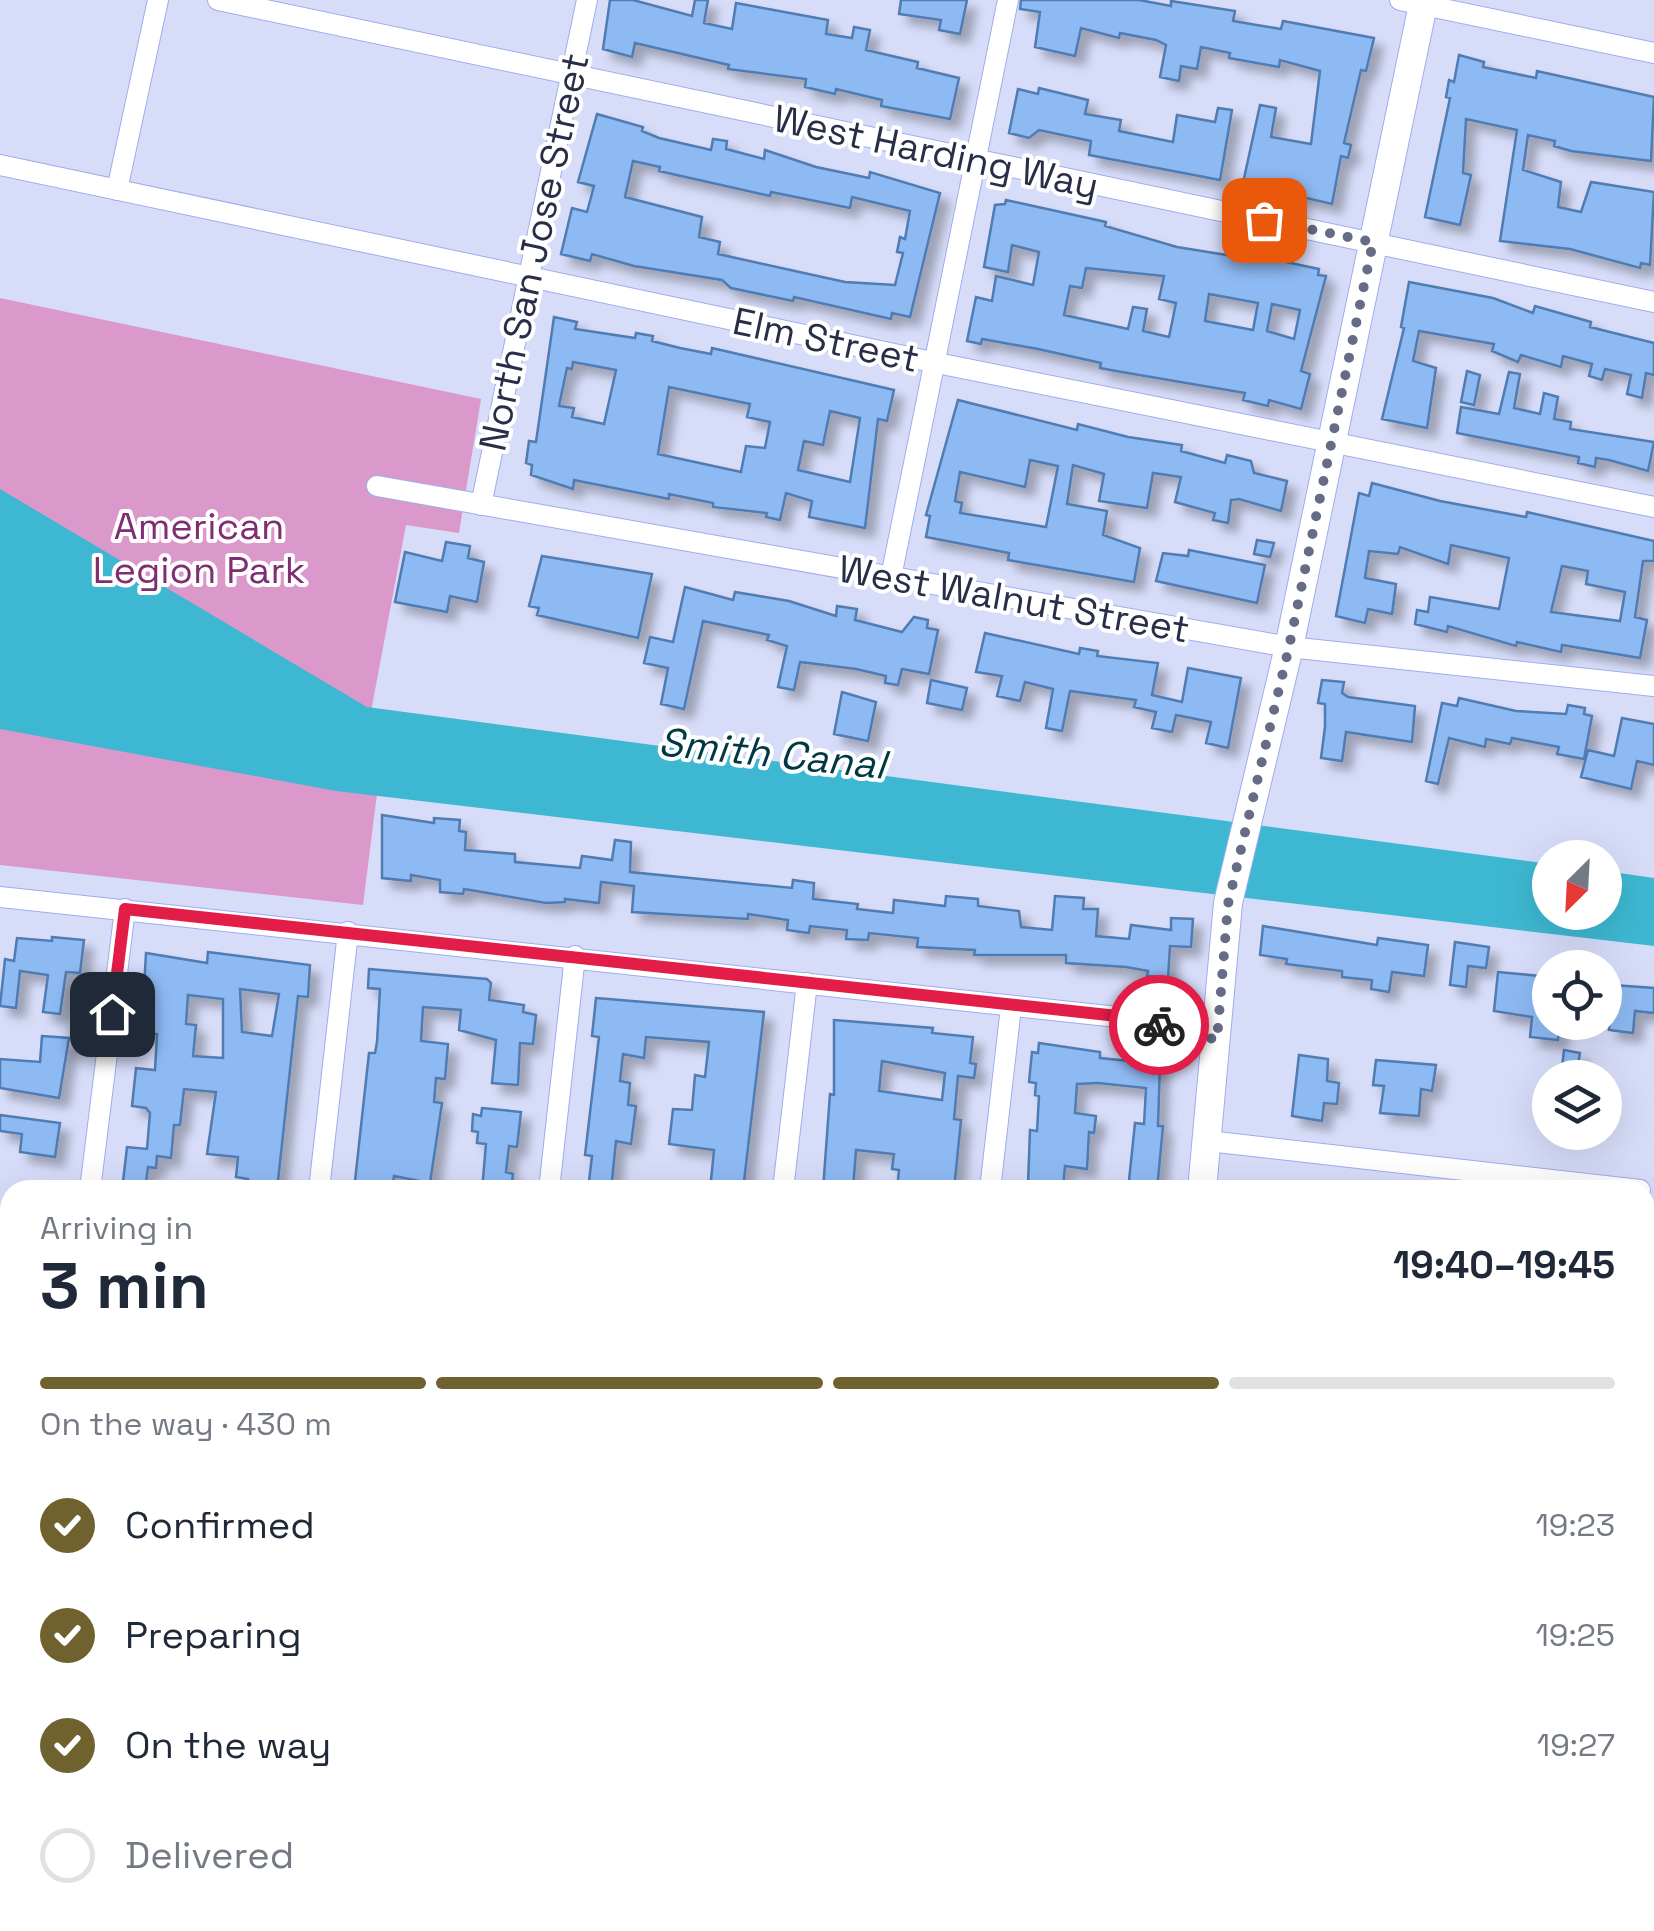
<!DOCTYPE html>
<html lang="en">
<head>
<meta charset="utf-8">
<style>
  body { margin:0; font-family:"Space Grotesk",sans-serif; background:#f6f6f7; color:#1f2937; height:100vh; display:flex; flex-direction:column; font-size:38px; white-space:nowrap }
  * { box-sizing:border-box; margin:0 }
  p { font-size:32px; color:#747a83 }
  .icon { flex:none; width:55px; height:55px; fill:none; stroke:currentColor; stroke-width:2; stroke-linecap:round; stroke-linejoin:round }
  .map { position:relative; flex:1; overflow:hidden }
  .drawer { position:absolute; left:0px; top:1180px; width:1655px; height:752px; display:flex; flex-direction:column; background:#fff; border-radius:30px 30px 0 0; box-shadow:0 10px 40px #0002 }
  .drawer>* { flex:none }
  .needle { width:65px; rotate:204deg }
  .tools { position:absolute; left:1532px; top:840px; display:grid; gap:20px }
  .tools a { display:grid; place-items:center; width:90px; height:90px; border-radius:50%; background:#fff; box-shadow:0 10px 40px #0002; font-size:50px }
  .pin { position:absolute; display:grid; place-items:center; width:85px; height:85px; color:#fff; margin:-42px; border-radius:20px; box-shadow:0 5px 15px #0006 }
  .courier { position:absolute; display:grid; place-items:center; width:100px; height:100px; margin:-50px; border:8px solid #e11d48; border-radius:50%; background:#fff; color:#222; box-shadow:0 2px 12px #0007 }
  .overview em { font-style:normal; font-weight:800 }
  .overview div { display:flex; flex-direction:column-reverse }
  .overview { display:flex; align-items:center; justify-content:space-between; height:170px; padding:0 40px }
  h1 { font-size:65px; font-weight:800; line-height:75px }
  .bar { display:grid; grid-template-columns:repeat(4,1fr); gap:15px 10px; align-content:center; height:120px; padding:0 40px }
  .bar i { height:12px; border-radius:8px; background:#e0e1e3 }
  .bar .selected { background:#6f622f }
  .bar p { grid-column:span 4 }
  ol { padding:0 40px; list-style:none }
  li { display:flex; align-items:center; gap:30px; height:110px }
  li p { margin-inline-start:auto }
  li .icon { padding:10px; border-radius:50%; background:#6f622f; color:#fff; stroke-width:4 }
  li:last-child { color:#747a83 }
  li i { width:55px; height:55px; border:5px solid #e0e1e3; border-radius:50% }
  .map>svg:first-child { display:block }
  .green { fill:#db99cb }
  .water { fill:#3eb8d2 }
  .building { fill:#8ebaf4; stroke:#517bb1; stroke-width:2.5; fill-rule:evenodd; filter:url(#shadow) }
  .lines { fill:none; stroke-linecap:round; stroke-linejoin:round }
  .minor-casing { stroke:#9facee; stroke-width:22 }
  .major-casing { stroke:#9facee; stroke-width:30 }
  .minor { stroke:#fff; stroke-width:20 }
  .major { stroke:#fff; stroke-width:28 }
  .done { stroke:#666b86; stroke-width:10; stroke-dasharray:0 18 }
  .route { stroke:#e11d48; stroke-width:12 }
  .labels { text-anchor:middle; stroke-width:8; stroke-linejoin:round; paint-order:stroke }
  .street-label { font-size:38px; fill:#292e48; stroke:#fff }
  .park-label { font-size:38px; fill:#802e72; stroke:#fff }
  .water-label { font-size:40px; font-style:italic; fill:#003843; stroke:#fff }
</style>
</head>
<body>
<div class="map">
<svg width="1654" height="1931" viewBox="0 0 1654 1931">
  <defs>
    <filter id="shadow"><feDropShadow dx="9" dy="9" stdDeviation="5" flood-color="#0004"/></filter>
  </defs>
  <rect width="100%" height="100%" fill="#d7ddf9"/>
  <path class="green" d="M0,298L481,399L459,533L406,525L370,717L379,778L363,905L0,865Z"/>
  <path class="water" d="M0,489L367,707L1550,864V912H1605V871L1654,878V946L336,791L0,729Z"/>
  <path class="building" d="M610,0H633L692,16L695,0H708L704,23L732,29L736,3L828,20L826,34L852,38L854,27L870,30L866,50L918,62L917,68L959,78L950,119L881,106L882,100L836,89L835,94L805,87L806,79L728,69L729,65L635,43L632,57L603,49Z
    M901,0H967L960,34L939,30L941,20L899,14Z
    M1021,0H1139L1171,6V1L1235,11L1233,21L1281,29L1283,21L1374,38L1366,71L1361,70L1344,143L1351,145L1348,158L1341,156L1332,204L1243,183L1260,105L1276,108L1271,137L1311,144L1320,71L1280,60L1279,67L1229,58L1230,53L1201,47L1197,69L1181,66L1179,81L1160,77L1166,45L1156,40L1120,33L1119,38L1081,28L1075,56L1035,47L1040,12L1020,9Z
    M1459,55L1484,62L1483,67L1536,78L1537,71L1654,97L1651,161L1571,151L1554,146L1555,141L1528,135L1523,170L1561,182L1558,207L1581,212L1591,182L1654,192L1650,265L1641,263L1640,268L1570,249L1500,241L1517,130L1466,119L1463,173L1471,175L1460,225L1425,217L1450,98L1446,97L1449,80L1454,82Z
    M1039,88L1088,100L1085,114L1121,120L1119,131L1173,142L1177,115L1215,122L1218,108L1232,110L1220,180L1089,155L1091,141L1039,130L1029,138L1009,133L1018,89L1038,94Z
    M597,114L643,127L642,131L659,138L711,150L713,139L727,141L726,149L764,159L765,150L816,167L869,178L870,172L940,193L910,317L892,313L891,319L794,297L793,301L731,288L722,280L634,266L592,254L590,261L561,254L572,208L587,212L594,186L578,182ZM633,161L660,167L659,171L770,196L771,192L850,208L852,197L910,211L905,239L900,237L897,252L903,253L895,285L845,282L718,254L720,242L699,237L702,217L625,197Z
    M1006,200L1106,222L1105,226L1177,247L1233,256L1234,251L1319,269L1318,275L1326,276L1301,371L1310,374L1301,409L1269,400L1268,406L1243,400L1245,393L1116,371L1100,368L1101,363L1038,349L982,339L981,344L967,341L976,297L992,301L996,276L1033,285L1039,252L1012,245L1008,272L984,267L995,205L1005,204ZM1086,268L1164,276L1159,299L1176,303L1169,337L1143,331L1147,309L1133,307L1128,329L1064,315L1070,286L1082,288ZM1209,294L1258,303L1253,330L1205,321ZM1272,304L1300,310L1294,339L1267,331Z
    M1409,282L1493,298L1533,313L1535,306L1591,322L1590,327L1654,343V375L1646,373L1642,398L1627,394L1631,375L1605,369L1602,380L1589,376L1592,364L1563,356L1561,367L1521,355L1518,362L1492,351L1494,344L1419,331L1413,361L1436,368L1427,428L1382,419L1404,328L1401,327Z
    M554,317L577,322L575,329L635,338L636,333L653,336L652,341L680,348L711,354L712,348L894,390L887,421L878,419L865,528L809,517L812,501L786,493L780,520L766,517L767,513L713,507V503L669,494V499L574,480L573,489L531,475L532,465L526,463L529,441L536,442ZM573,362L616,370L604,424L572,417L574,408L559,406L567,368L572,369ZM669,387L750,404L747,417L770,422L765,448L746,446L741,472L658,454ZM830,411L860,418L850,482L798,470L804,441L823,445Z
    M1467,371L1480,375L1474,405L1461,402Z
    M1509,372L1520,374L1514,408L1540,414L1544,393L1558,397L1554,419L1571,422L1570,429L1654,442L1648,471L1609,460L1596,458L1595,467L1578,463L1579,457L1457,433L1461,407L1499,414Z
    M958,400L1077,430L1078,424L1128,437L1182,445L1181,451L1225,463L1227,455L1251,461L1254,473L1287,481L1281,511L1239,499L1231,500L1228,523L1213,520L1215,513L1175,502L1181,477L1153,473L1147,508L1099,501L1104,474L1073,465L1067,504L1107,511L1103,535L1140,548L1134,582L1025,563L1008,560L1009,553L926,537L930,516L926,515ZM1030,460L1058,466L1046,527L960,513L962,503L955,501L960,472L1025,487Z
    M1372,483L1440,501L1526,517L1527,512L1654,541V561H1643L1635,617L1647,620L1640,658L1562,645L1561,652L1517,642L1516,646L1448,626L1447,632L1415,624L1417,610L1428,612L1430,597L1499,609L1509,558L1451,545L1448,564L1400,547L1398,554L1369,551L1365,578L1396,584L1392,614L1368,609L1365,623L1336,616L1359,493L1369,496ZM1562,566L1588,571L1586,584L1625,592L1620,621L1551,612Z
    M1257,540L1274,543L1270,557L1254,554Z
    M446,542L470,546L468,558L484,562L477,602L450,596L447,612L395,602L405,552L442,561Z
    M1189,550L1265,565L1257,603L1156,581L1163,553L1188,556Z
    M542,556L652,574L638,638L537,615L539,608L529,606Z
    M685,587L733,600L735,592L789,601L836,616L837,606L857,609L855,620L902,632L914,617L928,620L927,628L938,630L929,674L902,669L898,685L885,683L886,676L856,669L800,662L794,690L778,687L787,646L767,640L769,635L703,621L684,709L661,704L668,668L644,663L650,637L673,642Z
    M985,633L1079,654L1080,648L1098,651L1097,656L1158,663L1152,695L1182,702L1188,668L1241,678L1228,748L1206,743L1211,722L1176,715L1172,732L1152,728L1156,712L1134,707L1136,700L1070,691L1062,731L1046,728L1053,689L1025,682L1020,701L997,696L1002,676L976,672Z
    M931,680L967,688L962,710L927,703Z
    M1322,680L1344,682L1342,693L1348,697L1415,706L1412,742L1346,732L1342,761L1321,758L1325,727V704L1318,703Z
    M842,692L876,702L868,741L834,734Z
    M1459,698L1516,711L1566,714L1568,705L1585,708L1584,714L1592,716L1584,759L1557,754L1559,747L1512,738L1510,744L1486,739L1485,747L1449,738L1438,784L1426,781L1442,703L1457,706Z
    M1622,718L1654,724V765L1637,761L1631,789L1581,777L1588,750L1614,756Z
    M382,815L434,823V818L460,820L459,831L466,832L465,850L515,854V862L580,868L582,856L612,860L615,840L631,842L630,872L792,888L793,880L814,883L813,899L858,904L857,909L893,913L894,900L945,906L946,896L978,899V906L1019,911L1021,927L1052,930L1055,896L1084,898L1083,909H1098L1096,936L1129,939L1131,925L1171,930V918L1193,919L1191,947L1170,946L1168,978L1147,976L1148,971L1126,967L1066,963V955H974L975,950L917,947L918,938L869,933L868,940L846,939L847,930L810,926L809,933L787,930L788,920L748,914V919L632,912L634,886L601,882L599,903L565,899V902L546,903L464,889L463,894L440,892V880L411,875V881L382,878Z
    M1263,926L1377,945L1378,938L1428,945L1424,976L1392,972L1389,992L1371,989L1372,980L1342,977V971L1286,964L1287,959L1260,955Z
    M52,937L84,940L80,973L66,972L60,1014L43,1012L48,975L20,971L16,1008L0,1006L5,959L14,961L17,938L52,941Z
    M1455,942L1489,947L1486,968L1468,966L1466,987L1450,985Z
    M208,952L310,965L308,997L298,996L277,1190H247L248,1179L236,1177L238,1157L207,1154L216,1092L184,1089L180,1125H174L171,1158L157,1156L156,1168L148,1167L145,1190H122L127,1147L147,1149L150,1113L146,1108L132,1106L136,1068L155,1070L157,1034L148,1033L149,1023L142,1022L146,953L207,963ZM240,989L279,994L272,1036L242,1032ZM188,995L223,999V1058L193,1056L196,1025L186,1024Z
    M369,969L487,979L491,983L489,1000L524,1005L523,1012L536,1015L533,1044L520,1043L518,1085L492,1083L496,1040L459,1030L461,1010L423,1007L421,1041L448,1044L445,1079L436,1078L434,1102L442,1103L430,1183L394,1176L392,1190H354L369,1053H375L377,1042L380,989L368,988Z
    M1498,972L1550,977V1022H1560L1558,1040L1530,1037L1532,1017L1494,1011Z
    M1613,985L1654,988V1013L1635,1011L1633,1033L1609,1030Z
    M596,998L764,1012L743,1190H710L714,1150L669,1144L673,1109L692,1110L695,1075L705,1077L709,1042L646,1037L644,1058L623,1054L620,1081L630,1083L628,1105L636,1106L631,1144L616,1141L611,1190H588L592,1156L585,1155L599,1037L592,1036Z
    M834,1020L933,1028L932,1033L973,1037L970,1063L976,1064L974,1078L958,1076L954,1119L961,1120L954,1190H897L899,1170L892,1169L894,1154L856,1150L853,1190H823L830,1094L834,1095ZM882,1061L945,1073L942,1100L879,1091Z
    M42,1036L69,1038L59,1098L0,1088V1059L40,1062Z
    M1039,1043L1100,1052V1058L1160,1064L1158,1126H1163L1157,1190H1128L1135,1123L1144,1124L1146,1088L1098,1083L1077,1084L1075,1113L1096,1116L1094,1133L1089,1132L1087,1169L1065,1166L1063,1188L1028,1184L1030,1130L1037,1131L1039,1096L1035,1095L1036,1083L1029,1082L1032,1052L1038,1053Z
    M1564,1050L1580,1053L1577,1070L1562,1067Z
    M1299,1055L1328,1059L1327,1081L1339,1083L1337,1104L1324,1103L1322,1121L1292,1116Z
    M1376,1060L1436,1065L1432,1091L1421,1089L1419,1116L1380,1113L1384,1086L1373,1085Z
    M482,1108L521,1112L517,1147L509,1146L506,1172L513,1174L511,1190H482L486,1144L477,1143L478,1132L472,1131L473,1114L481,1116Z
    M0,1115L60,1123L55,1157L20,1152L22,1134L0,1131Z"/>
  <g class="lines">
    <g class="minor-casing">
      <path id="minor" d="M218,0L1654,302
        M1400,0L1654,53
        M0,165L932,362L1654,507
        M117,190L158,0
        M377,486L1289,647L1654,686
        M481,505L587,0
        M891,577L1008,0
        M0,897L1136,1019L1217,1040
        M1208,1141L1640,1190
        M90,1190L125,909
        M319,1190L348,932
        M549,1190L575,956
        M783,1190L807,983
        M990,1190L1011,1007
        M0,1252L10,1253
        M1645,1436L1654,1437
        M0,1599L10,1600
        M1645,1679L1654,1680
        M0,1813L10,1814
        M1645,1894L1654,1895
        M236,1931L237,1922
        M697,1931L698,1922"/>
    </g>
    <g class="major-casing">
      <path id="major" d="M1202,1190L1228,903L1289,647L1424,0
        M1113,1931L1114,1922"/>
    </g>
    <use href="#minor" class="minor"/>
    <use href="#major" class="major"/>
  </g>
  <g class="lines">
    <path class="done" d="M1159,1025L1217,1040L1228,904L1289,647L1373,242L1264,220"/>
    <path class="route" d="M112,1014L125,909L1136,1018L1159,1025"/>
  </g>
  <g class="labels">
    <g class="street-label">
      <text transform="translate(936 152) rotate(12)" y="13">West Harding Way</text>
      <text transform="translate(534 252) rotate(-78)" y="13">North San Jose Street</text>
      <text transform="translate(826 340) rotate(12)" y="13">Elm Street</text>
      <text transform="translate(1014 599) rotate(10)" y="13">West Walnut Street</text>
    </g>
    <g class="park-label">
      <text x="199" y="539">American<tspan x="199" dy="44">Legion Park</tspan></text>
    </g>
    <g class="water-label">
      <text transform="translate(772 753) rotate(6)" y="14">Smith Canal</text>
    </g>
  </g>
</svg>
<div class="tools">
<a><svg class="needle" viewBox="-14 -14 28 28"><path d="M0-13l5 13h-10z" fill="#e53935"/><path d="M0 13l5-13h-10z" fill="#747a83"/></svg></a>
<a><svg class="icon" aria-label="locate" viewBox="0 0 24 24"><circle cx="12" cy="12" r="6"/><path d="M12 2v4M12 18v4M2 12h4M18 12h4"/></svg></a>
<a><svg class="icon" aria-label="layers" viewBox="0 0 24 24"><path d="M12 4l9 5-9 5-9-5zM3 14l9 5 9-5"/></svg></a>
</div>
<div class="pin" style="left:1264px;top:220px;background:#ea580c"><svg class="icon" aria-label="bag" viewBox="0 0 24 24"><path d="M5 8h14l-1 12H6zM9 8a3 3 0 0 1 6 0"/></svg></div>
<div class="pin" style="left:112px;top:1014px;background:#1f2937"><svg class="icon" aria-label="home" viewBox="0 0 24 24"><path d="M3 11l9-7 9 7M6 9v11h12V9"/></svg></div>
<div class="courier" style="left:1159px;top:1025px"><svg class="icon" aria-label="bike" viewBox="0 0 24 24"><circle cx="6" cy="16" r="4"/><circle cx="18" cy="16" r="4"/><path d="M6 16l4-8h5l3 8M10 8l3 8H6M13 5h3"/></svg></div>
<section class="drawer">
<div class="overview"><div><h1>3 min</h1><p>Arriving in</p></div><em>19:40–19:45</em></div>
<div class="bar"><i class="selected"></i><i class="selected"></i><i class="selected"></i><i></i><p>On the way · 430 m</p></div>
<ol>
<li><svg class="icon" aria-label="check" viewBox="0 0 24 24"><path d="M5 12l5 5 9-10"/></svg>Confirmed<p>19:23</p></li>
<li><svg class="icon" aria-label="check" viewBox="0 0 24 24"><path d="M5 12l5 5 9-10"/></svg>Preparing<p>19:25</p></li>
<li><svg class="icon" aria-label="check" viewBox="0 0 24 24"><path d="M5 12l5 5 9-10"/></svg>On the way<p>19:27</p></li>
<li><i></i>Delivered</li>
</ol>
</section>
</div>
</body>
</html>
